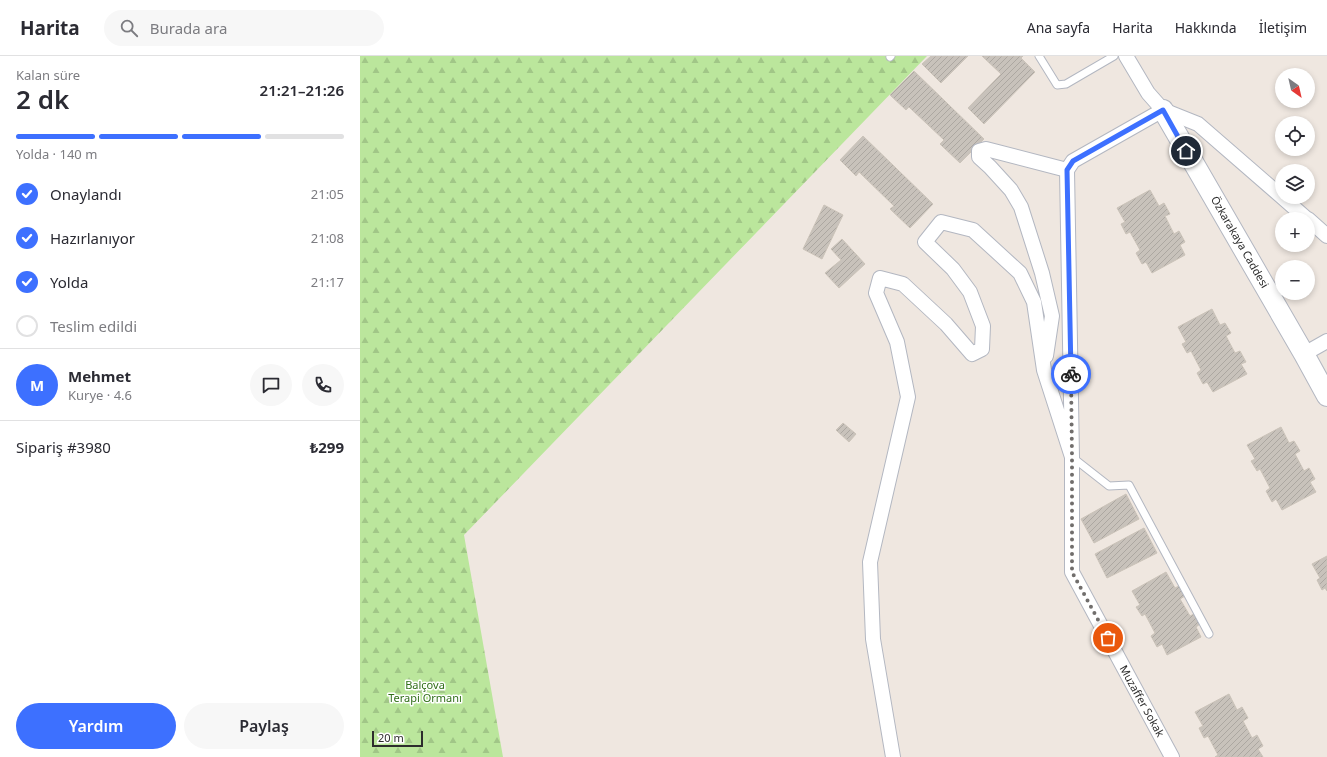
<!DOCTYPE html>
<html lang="tr">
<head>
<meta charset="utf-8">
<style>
  body { margin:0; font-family:"Noto Sans",sans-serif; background:#f7f7f7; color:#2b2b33; height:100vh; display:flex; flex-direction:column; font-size:15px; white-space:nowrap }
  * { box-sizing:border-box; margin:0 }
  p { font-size:13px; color:#7c7c81 }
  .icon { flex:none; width:22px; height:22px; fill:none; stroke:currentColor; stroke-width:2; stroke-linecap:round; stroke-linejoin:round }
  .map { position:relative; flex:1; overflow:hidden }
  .drawer { display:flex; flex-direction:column; background:#fff; width:360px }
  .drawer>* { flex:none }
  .needle { width:26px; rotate:146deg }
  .controls { position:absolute; left:915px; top:12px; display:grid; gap:8px }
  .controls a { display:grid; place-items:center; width:40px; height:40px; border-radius:50%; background:#fff; box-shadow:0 2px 6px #0003; font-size:20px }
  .scale { position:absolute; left:12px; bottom:10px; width:51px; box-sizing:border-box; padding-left:4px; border:2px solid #2d2d2d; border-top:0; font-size:11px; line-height:14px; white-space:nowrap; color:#2d2d2d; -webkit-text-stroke:3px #fff; paint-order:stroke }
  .pin { position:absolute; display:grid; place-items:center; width:34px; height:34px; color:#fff; margin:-17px; border:2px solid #fff; border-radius:50%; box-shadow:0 1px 4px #0007 }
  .courier { position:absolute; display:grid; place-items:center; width:40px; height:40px; margin:-20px; border:3px solid #3d70ff; border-radius:50%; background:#fff; color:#222; box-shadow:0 1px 5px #0007 }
  .head em { font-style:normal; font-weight:600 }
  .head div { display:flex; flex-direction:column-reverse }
  .head { display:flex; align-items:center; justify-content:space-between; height:68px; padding:0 16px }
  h1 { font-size:26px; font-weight:600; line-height:30px }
  .bar { display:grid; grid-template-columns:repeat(4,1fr); gap:6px 4px; align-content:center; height:48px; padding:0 16px }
  .bar i { height:5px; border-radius:3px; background:#e1e1e2 }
  .bar .on { background:#3d70ff }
  .bar p { grid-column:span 4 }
  .line { display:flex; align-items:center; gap:10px; padding:0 16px; border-top:1px solid #e1e1e2 }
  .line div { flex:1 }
  .round { display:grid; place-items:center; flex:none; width:42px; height:42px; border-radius:21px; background:#f7f7f7 }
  ol { padding:0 16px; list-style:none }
  li { display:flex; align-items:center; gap:12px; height:44px }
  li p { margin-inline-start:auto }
  li .icon { padding:4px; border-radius:50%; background:#3d70ff; color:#fff; stroke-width:4 }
  li:last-child { color:#7c7c81 }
  li i { width:22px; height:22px; border:2px solid #e1e1e2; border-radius:50% }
  .cta { display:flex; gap:8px; margin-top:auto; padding:8px 16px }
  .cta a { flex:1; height:46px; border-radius:24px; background:#3d70ff; color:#fff; font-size:16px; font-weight:600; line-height:46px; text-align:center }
  .cta a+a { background:#f7f7f7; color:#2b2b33 }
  header { display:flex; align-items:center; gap:24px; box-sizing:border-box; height:56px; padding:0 20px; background:#fff; border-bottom:1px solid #e1e1e2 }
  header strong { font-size:19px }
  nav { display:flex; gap:22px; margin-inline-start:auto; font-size:14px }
  .search { width:280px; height:36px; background:#f7f7f7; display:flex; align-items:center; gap:10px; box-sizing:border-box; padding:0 14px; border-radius:22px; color:#7c7c81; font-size:15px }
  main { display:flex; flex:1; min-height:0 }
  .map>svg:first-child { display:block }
  .forest { fill:url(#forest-firs) }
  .building { fill:url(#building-hatch); stroke:#cbc3b9 }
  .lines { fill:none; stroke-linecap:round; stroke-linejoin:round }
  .lane-casing { stroke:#b3b7c1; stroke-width:9 }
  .street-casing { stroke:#b3b7c1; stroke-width:16 }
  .secondary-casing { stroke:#b3b7c1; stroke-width:22 }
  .lane { stroke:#fff; stroke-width:7 }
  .street { stroke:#fff; stroke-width:14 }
  .secondary { stroke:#fff; stroke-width:20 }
  .done { stroke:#716e6c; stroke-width:4; stroke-dasharray:0 7.2 }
  .route { stroke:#3d70ff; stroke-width:5 }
  .labels { text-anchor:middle; stroke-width:3; stroke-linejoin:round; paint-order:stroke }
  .street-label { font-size:11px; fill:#2d2d2d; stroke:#fff }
  .park-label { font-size:11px; fill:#316f19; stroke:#fff }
</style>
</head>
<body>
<header>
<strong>Harita</strong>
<div class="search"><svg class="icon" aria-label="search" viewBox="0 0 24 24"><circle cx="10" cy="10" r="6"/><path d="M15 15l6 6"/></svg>Burada ara</div>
<nav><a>Ana sayfa</a><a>Harita</a><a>Hakkında</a><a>İletişim</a></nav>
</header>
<main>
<section class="drawer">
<div class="head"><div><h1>2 dk</h1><p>Kalan süre</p></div><em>21:21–21:26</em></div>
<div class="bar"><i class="on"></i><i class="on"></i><i class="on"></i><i></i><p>Yolda · 140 m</p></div>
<ol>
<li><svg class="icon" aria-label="check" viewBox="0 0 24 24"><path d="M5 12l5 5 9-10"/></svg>Onaylandı<p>21:05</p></li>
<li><svg class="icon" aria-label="check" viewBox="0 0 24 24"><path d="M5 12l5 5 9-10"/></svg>Hazırlanıyor<p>21:08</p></li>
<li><svg class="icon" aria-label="check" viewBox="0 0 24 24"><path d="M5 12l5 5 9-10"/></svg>Yolda<p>21:17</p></li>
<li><i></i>Teslim edildi</li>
</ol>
<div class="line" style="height:72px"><b class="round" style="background:#3d70ff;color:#fff">M</b><div><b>Mehmet</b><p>Kurye · 4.6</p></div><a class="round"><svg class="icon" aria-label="chat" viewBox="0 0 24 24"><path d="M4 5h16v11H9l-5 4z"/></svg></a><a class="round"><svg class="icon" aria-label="phone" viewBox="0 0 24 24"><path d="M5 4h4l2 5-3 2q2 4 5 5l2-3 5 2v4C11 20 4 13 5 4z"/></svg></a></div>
<div class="line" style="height:52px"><div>Sipariş #3980</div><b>₺299</b></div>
<div class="cta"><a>Yardım</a><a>Paylaş</a></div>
</section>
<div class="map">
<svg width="967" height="701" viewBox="0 0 967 701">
  <defs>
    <pattern id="forest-firs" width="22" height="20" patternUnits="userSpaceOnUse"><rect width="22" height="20" fill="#bbe69c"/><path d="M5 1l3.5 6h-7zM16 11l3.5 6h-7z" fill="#a1c687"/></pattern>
    <pattern id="building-hatch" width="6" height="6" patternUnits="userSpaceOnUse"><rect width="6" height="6" fill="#c8c2bb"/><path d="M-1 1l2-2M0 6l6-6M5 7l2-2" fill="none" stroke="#aca7a1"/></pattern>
  </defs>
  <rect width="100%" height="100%" fill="#efe7e0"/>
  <path class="forest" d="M0,0H567L104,479L143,701H0Z"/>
  <path class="building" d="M571,0H608L581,27L562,8Z
    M622,0H663L661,2L675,16L624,68L608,52L641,18Z
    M554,15L624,83L600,107L580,88L584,84L549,51L546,54L530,39Z
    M503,80L573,148L550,172L530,153L534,150L499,116L496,120L480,104Z
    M790,134L799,150L804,147L810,158L805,160L814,178L819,175L825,186L820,189L825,199L792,217L786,206L782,208L776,197L780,194L770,176L766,178L761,168L765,166L757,152Z
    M464,149L483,159L462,203L443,193Z
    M482,183L505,208L479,232L465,217L481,204L471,193Z
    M852,253L860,269L865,267L871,277L866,280L875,297L880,295L886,306L881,308L887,318L853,336L847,326L843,328L837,317L841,314L831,295L827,297L822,288L826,286L818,271Z
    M483,367L496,378L489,386L476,374Z
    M921,371L929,387L934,385L940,395L935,398L944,415L949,412L955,423L950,426L956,436L922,454L916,443L912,446L906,435L910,432L900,413L897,415L891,405L895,403L887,389Z
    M766,438L779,463L734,487L721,463Z
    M784,472L797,497L747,522L735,498Z
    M967,500V535L965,532L962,534L957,524L960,522L952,508Z
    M806,516L815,532L819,530L825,540L820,543L830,560L834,558L840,568L836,571L841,581L807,599L802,588L797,591L791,580L795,577L785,558L782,560L776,551L780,549L772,535Z
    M869,638L877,654L882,651L888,662L883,665L892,682L897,679L903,690L898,693L903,701H855L858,699L848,680L844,682L839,672L843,670L835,656Z"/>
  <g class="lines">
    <g class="lane-casing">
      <path id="lane" d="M679,0L697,29L706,28L754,0
        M530,1L531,0
        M712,401L749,430L769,429L849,578"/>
    </g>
    <g class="street-casing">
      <path id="street" d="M766,0L788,37L803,54L838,68L922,141
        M803,54L713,105L707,114L712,401V516L812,701
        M922,141L947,163
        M948,163L967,180
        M944,298L967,285
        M686,300L692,260L682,217L661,151L651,134L630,111L619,101V95L626,93L707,114
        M533,701L513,583L510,506L548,341L537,286L516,237L520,222L543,228L586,268L612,298L622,293L623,270L610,236L593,213L565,186L581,166L613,174L660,217L674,246L684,314L712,401"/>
    </g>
    <g class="secondary-casing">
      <path id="secondary" d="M803,54L944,298L967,340"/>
    </g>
    <use href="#lane" class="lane"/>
    <use href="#street" class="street"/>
    <use href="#secondary" class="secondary"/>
  </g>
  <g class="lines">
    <path class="done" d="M711,318L712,401V516L748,582"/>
    <path class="route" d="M711,318L707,114L713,105L803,54L826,95"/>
  </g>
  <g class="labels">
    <g class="street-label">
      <text transform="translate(880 186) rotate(60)" y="4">Özkarakaya Caddesi</text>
      <text transform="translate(782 645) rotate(61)" y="4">Muzaffer Sokak</text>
    </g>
    <g class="park-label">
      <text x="65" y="633">Balçova<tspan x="65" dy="13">Terapi Ormanı</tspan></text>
    </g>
  </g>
</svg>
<div class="controls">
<a><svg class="needle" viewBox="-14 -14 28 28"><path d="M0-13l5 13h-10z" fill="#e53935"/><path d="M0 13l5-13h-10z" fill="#7c7c81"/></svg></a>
<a><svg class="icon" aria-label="locate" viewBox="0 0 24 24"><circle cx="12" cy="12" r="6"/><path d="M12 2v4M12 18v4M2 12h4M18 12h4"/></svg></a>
<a><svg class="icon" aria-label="layers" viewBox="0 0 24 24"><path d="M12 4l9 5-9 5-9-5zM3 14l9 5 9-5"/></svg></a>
<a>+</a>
<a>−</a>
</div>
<div class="scale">20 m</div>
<div class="pin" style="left:748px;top:582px;background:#ea580c"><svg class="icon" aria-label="bag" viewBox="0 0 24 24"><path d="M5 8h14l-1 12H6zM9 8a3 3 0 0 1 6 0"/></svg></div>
<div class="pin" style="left:826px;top:95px;background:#1f2937"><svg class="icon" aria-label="home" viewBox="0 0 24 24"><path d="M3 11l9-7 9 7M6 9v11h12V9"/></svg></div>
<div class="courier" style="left:711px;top:318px"><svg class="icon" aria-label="bike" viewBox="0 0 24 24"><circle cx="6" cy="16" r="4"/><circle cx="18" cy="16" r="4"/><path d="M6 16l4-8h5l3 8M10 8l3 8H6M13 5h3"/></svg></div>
</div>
</main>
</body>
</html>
